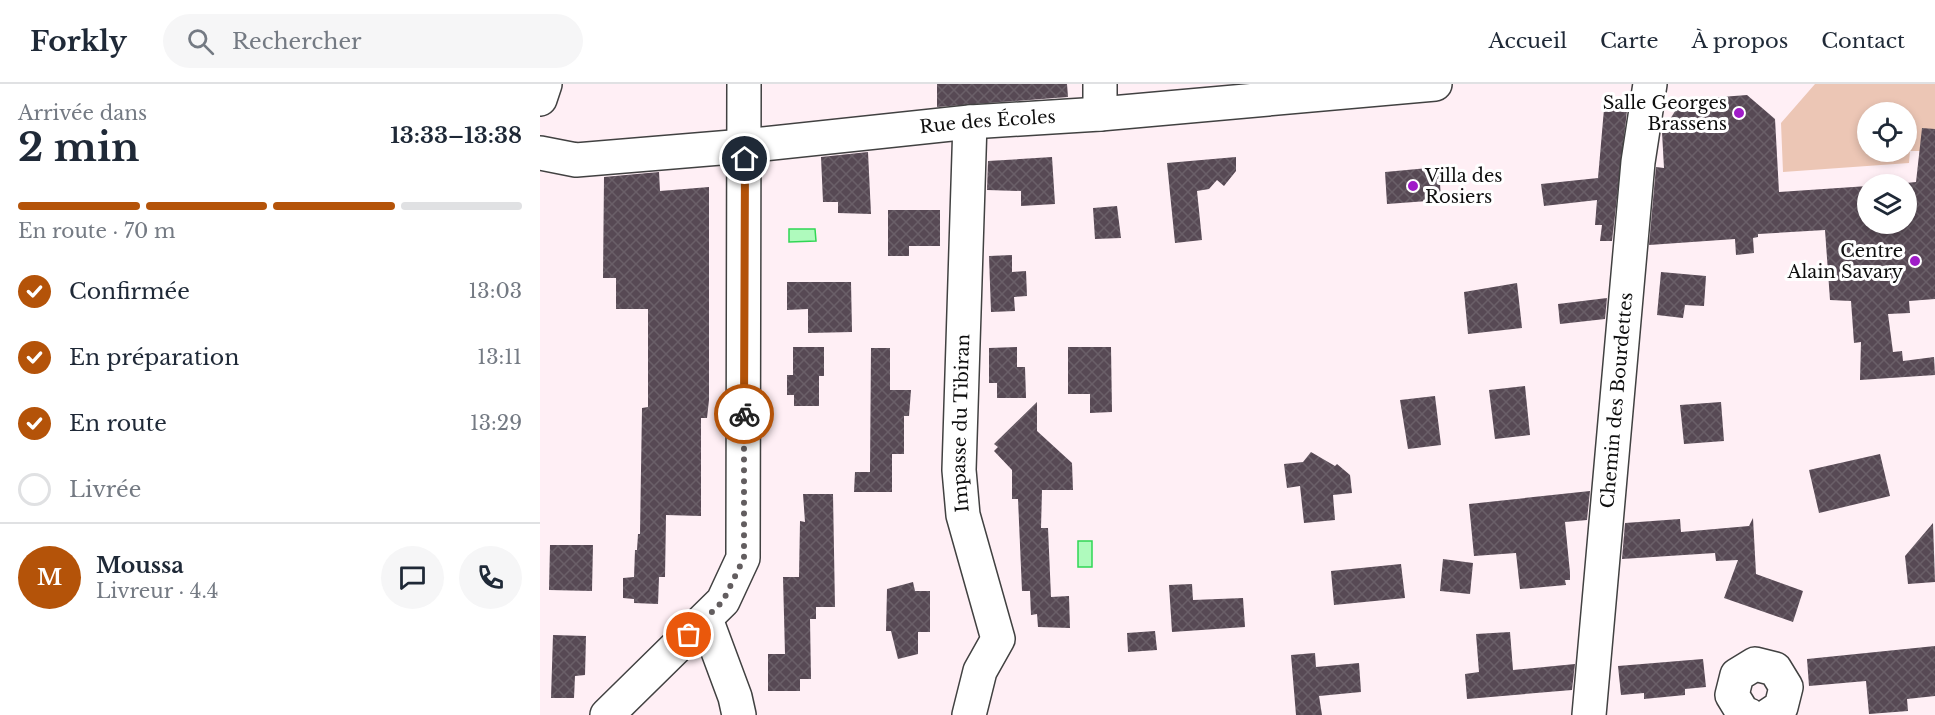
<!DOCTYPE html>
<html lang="fr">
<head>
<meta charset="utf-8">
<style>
  body { margin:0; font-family:"Libre Baskerville",serif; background:#f6f6f7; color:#1f2937; height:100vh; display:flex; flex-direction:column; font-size:22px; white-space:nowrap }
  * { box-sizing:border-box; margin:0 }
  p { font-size:20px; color:#747a83 }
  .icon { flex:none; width:33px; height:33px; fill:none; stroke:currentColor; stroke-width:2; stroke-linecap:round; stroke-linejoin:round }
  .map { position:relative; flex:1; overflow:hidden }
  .drawer { display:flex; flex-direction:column; background:#fff; width:540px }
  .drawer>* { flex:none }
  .buttons { position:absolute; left:1317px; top:18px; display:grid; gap:12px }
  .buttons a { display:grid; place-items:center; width:60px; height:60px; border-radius:50%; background:#fff; box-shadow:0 3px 9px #0003; font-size:30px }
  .pin { position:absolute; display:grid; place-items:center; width:51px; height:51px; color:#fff; margin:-26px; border:3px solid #fff; border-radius:50%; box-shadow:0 2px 6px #0007 }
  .courier { position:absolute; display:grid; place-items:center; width:60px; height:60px; margin:-30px; border:4px solid #b45309; border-radius:50%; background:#fff; color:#222; box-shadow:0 2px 8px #0007 }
  .headline em { font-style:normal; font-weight:700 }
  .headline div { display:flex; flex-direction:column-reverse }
  .headline { display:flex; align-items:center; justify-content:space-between; height:102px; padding:0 18px }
  h1 { font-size:39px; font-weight:700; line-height:45px }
  .bar { display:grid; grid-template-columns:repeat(4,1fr); gap:9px 6px; align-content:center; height:72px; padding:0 18px }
  .bar i { height:8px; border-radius:4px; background:#e0e1e3 }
  .bar .on { background:#b45309 }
  .bar p { grid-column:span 4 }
  .line { display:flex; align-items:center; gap:15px; padding:0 18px; border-top:2px solid #e0e1e3 }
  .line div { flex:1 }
  .round { display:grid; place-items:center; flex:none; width:63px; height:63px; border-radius:32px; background:#f6f6f7 }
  ol { padding:0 18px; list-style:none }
  li { display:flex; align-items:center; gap:18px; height:66px }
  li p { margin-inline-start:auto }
  li .icon { padding:6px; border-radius:50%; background:#b45309; color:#fff; stroke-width:4 }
  li:last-child { color:#747a83 }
  li i { width:33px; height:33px; border:3px solid #e0e1e3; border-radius:50% }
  header { display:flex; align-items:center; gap:36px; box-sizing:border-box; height:84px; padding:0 30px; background:#fff; border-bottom:2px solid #e0e1e3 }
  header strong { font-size:28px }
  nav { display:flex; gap:33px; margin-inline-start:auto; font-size:21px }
  .search { width:420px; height:54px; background:#f6f6f7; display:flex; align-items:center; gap:15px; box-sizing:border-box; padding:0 21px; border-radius:33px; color:#747a83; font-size:22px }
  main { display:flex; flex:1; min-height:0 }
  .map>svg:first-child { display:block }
  .park { fill:#ecc6b5; fill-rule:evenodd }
  .water { fill:#affabd; stroke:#31d654; stroke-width:1.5 }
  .building { fill:url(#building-cross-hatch) }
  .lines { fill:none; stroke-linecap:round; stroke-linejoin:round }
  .minor-casing { stroke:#414141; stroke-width:36 }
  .minor { stroke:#fff; stroke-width:33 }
  .done { stroke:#625d5f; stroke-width:6; stroke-dasharray:0 10.8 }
  .route { stroke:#b45309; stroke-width:8 }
  .poi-dot { fill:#a01cc8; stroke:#fff; stroke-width:2 }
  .labels { text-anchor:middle; stroke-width:6; stroke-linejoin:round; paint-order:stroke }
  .poi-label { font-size:18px; fill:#0e0e0e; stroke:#fff; text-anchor:end }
  .street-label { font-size:18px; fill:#0e0e0e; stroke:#fff }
</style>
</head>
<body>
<header>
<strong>Forkly</strong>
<div class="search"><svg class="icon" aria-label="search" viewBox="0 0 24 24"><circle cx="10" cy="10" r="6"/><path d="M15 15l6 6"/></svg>Rechercher</div>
<nav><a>Accueil</a><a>Carte</a><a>À propos</a><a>Contact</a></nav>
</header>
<main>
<section class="drawer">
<div class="headline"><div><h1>2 min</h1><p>Arrivée dans</p></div><em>13:33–13:38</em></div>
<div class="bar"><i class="on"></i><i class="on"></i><i class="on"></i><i></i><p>En route · 70 m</p></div>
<ol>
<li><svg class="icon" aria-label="check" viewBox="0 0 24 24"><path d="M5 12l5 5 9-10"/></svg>Confirmée<p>13:03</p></li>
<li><svg class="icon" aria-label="check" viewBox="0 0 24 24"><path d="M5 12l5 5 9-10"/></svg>En préparation<p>13:11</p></li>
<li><svg class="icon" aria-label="check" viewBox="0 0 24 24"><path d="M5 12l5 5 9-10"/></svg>En route<p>13:29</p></li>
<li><i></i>Livrée</li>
</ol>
<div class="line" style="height:108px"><b class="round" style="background:#b45309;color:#fff">M</b><div><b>Moussa</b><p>Livreur · 4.4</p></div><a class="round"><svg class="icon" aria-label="chat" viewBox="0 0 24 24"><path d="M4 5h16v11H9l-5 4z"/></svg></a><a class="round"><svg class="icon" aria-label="phone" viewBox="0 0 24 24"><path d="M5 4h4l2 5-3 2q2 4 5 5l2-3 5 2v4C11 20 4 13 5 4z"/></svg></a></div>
</section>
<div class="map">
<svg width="1395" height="631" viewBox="0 0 1395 631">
  <defs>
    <pattern id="building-cross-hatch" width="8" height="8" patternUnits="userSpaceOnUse" patternTransform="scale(1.5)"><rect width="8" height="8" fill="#574954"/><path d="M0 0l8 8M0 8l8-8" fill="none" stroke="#6a5f68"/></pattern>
  </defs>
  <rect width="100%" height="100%" fill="#ffeff5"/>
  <path class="park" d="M1275,0H1395V67H1370L1369,79L1243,88L1241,39ZM1328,28H1366V68H1328Z"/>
  <path class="water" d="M249,145H275L276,157L249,158Z
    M538,457H552V483H538Z"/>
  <path class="building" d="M397,0H527L528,13L397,23Z
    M1207,11L1235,35L1239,108L1328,102V140H1366V99L1376,98L1382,44L1395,45V215L1369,217L1370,229L1348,230L1353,268L1362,267L1363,277L1394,273L1395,291L1320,296L1321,258L1314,259L1311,217L1290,216L1285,146L1218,150V153L1213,154L1214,169L1196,171L1195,155L1109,161L1116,83L1124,84L1122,48L1142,16Z
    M1064,25L1087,27L1072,157H1060L1062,141H1055L1057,116L1004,122L1001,100L1058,94Z
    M328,68L331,130L298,129V118H283L281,73Z
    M512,73L515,120L481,122V107L447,106L448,77Z
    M696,73V87L684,102L677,96L669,105L657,107L662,156L635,159L627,79Z
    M899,83L901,116L847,120L845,88Z
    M119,88L120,107L169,103V316L167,334H161V432L126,431L125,493H119L118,520L94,519V515L83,514V494L94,493L95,466H97L98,450H100L102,324L108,323V225H76V194H63L64,93Z
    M577,122L581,154L555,155L553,124Z
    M348,126H400V162H369V172H348Z
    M472,171V188L486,187L487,212L474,213L475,227L451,228L449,172Z
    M1121,188L1166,192L1164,222L1145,221L1143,234L1117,231Z
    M247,198H311L312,248L268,249V225L247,226Z
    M977,199L982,244L928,250L924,208Z
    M1067,214L1065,235L1020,240L1018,220Z
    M253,263H284V292H279V322H254V311H247V291H253Z
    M477,263V283H485L486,314H457V299H449V264Z
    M528,263H571L572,328L550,329V310H528Z
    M331,264H350V306H371L369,332H364V370H352V408H314L315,388H330Z
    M985,302L990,351L955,355L949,306Z
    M895,312L901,361L868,365L860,316Z
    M497,318V347L532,379L533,406H502L501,444H508L511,513L529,512L530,544L498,543L497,530L491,531L490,507H482L478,415H472V386L454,367L458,363L454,360Z
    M1181,318L1184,357L1144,360L1140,321Z
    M771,368L795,382L797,380L810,391L812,409L793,411L795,436L764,439L760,402L747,404L744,380L763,378Z
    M1340,370L1350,412L1279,429L1269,386Z
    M1050,407L1047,436L1025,438L1030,489V496H1025L1026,501L980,505L976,469L934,472L929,420Z
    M263,410H293L295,523H276V535H270L271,595H260V607H228V570H245L243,493H259L260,437L265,438Z
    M1213,434L1216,490L1263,507L1253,538L1184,514L1198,476L1176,477L1175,469L1082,475L1085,439L1140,435L1141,448L1209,442Z
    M1393,439L1395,498L1368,500L1365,472Z
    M10,461H53L52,507L9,506Z
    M903,475L933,479L930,510L900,507Z
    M861,480L865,514L794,521L791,487Z
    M373,498L375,507H390V548H378V570L358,575L351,547H346L347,505Z
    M652,500L653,516L703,514L705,543L632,548L629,501Z
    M615,547L617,566L588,568L587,549Z
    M970,548L973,586L1035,580L1032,606L927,615L925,590L939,588L936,550Z
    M13,551L46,552L45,591L35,592L34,614H11Z
    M1395,562V612L1367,615L1368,627L1329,630L1326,597L1269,602L1267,575Z
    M775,569L776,583L819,579L821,608L779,612L782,631H756L751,571Z
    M1163,575L1166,603L1145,605V611L1104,615V609L1081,611L1078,582Z"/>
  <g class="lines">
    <g class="minor-casing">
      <g id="minor">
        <path d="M0,15L5,0"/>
        <path d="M560,30V0"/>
        <path id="s1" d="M0,69L36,76L204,62L430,38L560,30L895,0"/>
        <path d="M166,535L195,613L199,631"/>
        <path d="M67,631L183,517L203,474L204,0"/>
        <path id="s2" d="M429,631L440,587L458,555L423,431L419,386L430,38"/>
        <path id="s3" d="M1049,631L1098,78L1110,0"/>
        <path d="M1209,631L1203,629L1192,611L1197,591L1215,580L1235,585L1246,603L1241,623L1229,631"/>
      </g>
    </g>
    <use href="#minor" class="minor"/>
  </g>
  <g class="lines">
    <path class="done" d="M149,551L183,517L204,474V330"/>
    <path class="route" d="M204,330L205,75"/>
  </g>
  <g class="poi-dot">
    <circle cx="1199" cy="29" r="6"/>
    <circle cx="873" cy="102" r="6"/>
    <circle cx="1375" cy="177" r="6"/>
  </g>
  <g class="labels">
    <g class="poi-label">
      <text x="1187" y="25">Salle Georges<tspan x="1187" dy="21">Brassens</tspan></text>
      <text x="885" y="98" text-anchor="start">Villa des<tspan x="885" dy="21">Rosiers</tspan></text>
      <text x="1363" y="173">Centre<tspan x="1363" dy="21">Alain Savary</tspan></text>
    </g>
    <g class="street-label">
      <text dy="6" stroke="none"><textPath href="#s1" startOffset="450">Rue des Écoles</textPath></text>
      <text dy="6" stroke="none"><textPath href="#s3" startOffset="316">Chemin des Bourdettes</textPath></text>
      <text dy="6" stroke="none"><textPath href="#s2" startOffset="303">Impasse du Tibiran</textPath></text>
    </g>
  </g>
</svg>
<div class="buttons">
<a><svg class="icon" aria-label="locate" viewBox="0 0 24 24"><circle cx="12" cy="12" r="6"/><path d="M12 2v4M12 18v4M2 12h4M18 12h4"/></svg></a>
<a><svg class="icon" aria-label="layers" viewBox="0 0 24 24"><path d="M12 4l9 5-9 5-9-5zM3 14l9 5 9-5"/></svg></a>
</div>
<div class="pin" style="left:149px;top:551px;background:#ea580c"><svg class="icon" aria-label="bag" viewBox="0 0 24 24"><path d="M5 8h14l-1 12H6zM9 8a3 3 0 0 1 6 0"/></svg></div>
<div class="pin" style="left:205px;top:75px;background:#1f2937"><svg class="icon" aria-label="home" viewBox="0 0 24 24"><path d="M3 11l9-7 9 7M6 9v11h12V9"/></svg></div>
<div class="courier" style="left:204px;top:330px"><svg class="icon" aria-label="bike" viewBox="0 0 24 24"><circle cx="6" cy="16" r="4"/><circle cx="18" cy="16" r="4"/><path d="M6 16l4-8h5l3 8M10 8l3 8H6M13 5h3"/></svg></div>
</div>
</main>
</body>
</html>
